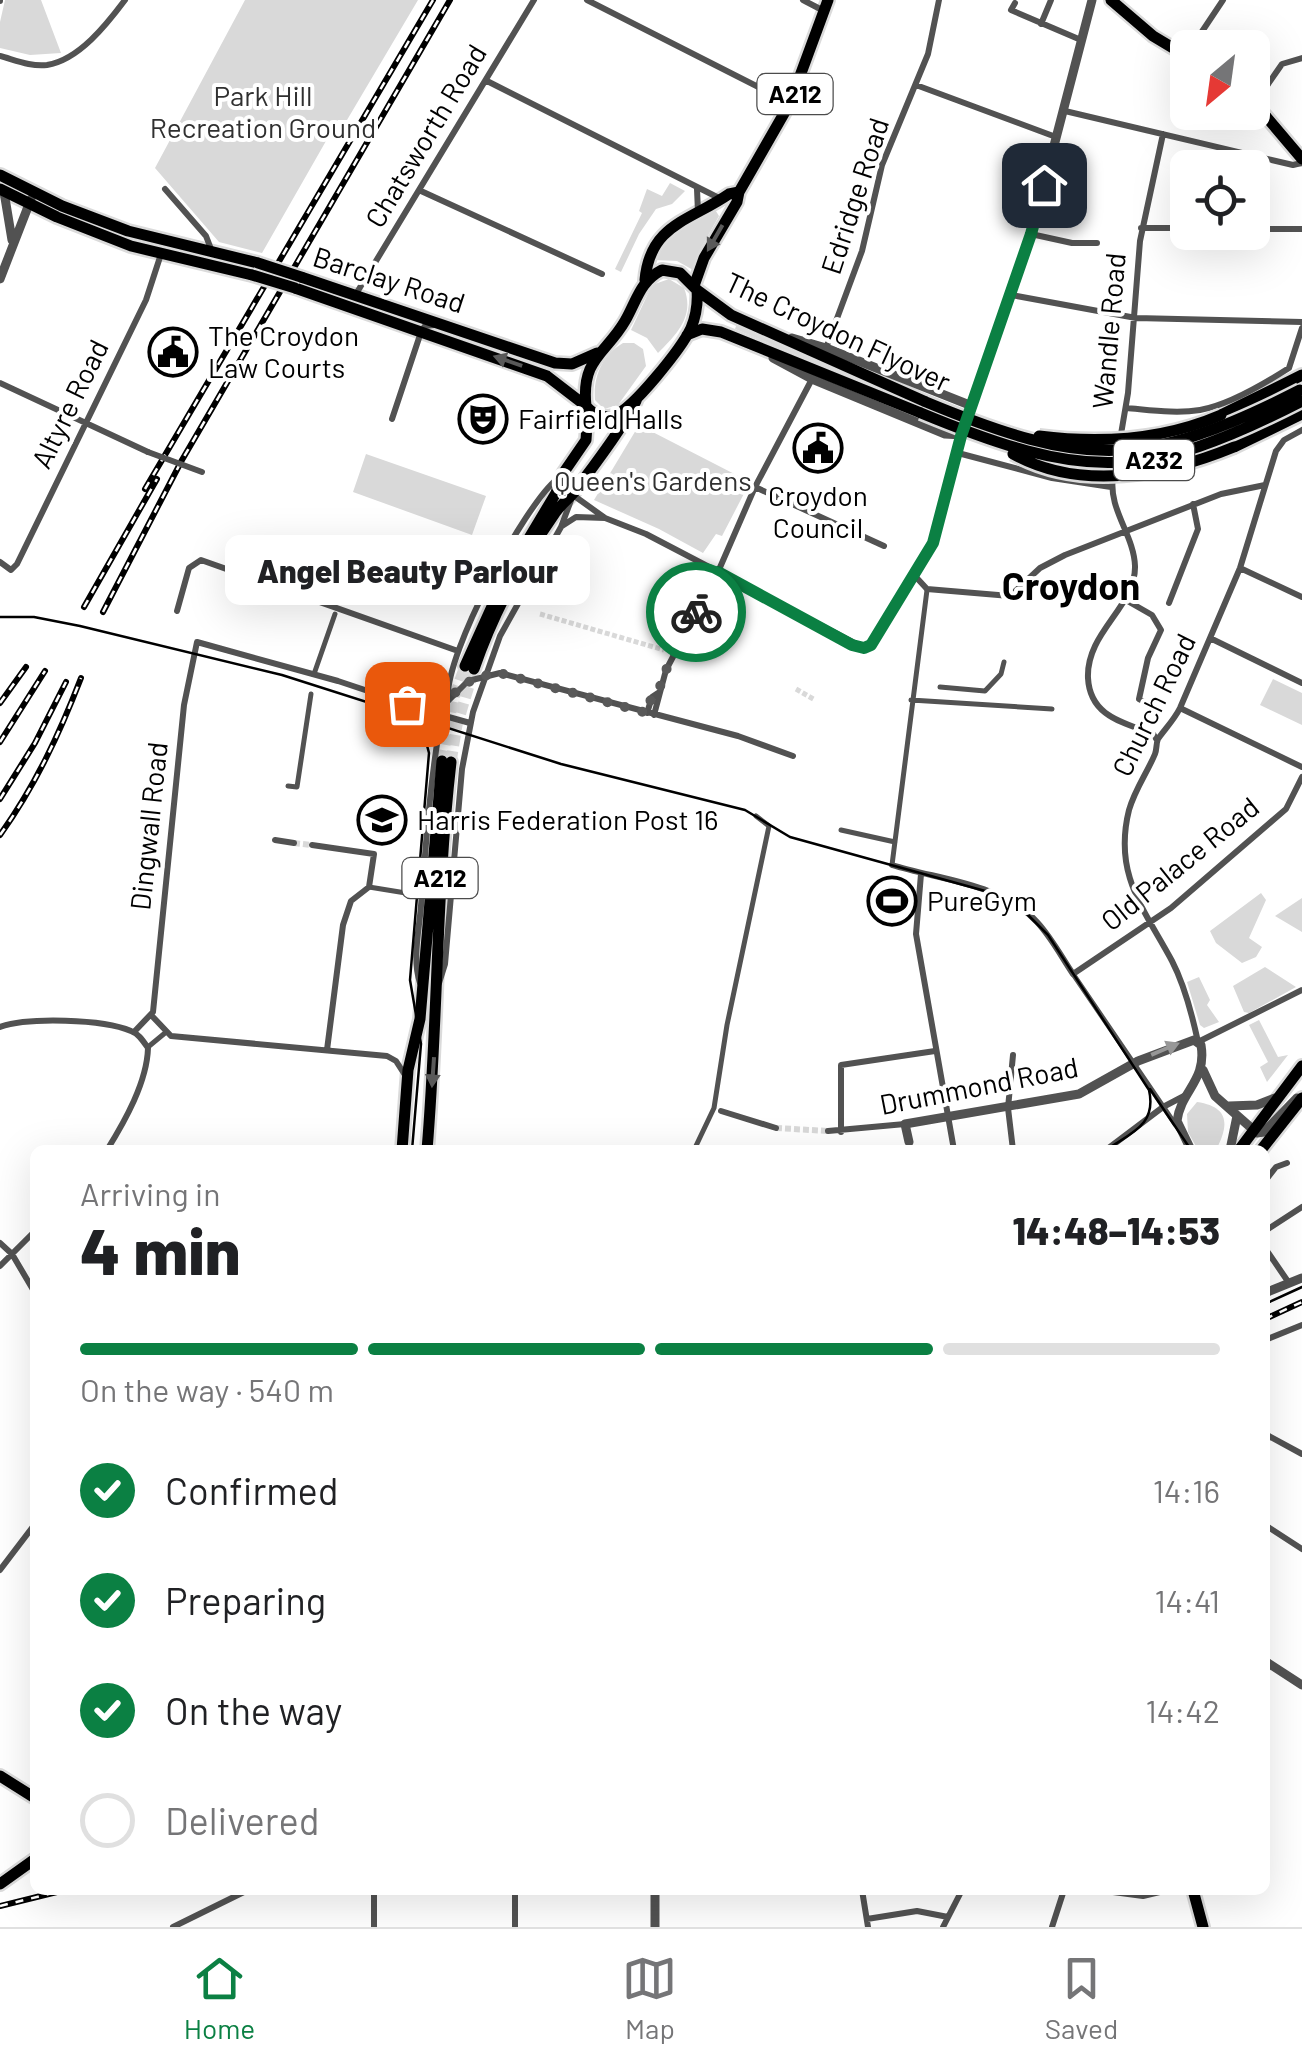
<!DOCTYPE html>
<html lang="en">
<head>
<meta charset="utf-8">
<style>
  body { margin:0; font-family:Barlow,sans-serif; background:#f2f2f2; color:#202124; height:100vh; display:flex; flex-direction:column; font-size:38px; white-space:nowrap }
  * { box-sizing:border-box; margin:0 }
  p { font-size:32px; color:#757577 }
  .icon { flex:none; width:55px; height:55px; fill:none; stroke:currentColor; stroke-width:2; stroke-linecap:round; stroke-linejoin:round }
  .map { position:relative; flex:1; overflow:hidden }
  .sheet { position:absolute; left:30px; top:1145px; width:1240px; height:750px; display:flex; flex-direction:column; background:#fff; border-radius:15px; box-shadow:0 10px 40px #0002 }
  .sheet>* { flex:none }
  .needle { width:65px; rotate:209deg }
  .buttons { position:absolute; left:1170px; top:30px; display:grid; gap:20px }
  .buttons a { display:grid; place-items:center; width:100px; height:100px; border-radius:15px; background:#fff; box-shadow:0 10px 40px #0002; font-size:50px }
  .pin { position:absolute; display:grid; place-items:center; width:85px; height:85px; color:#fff; margin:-42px; border-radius:20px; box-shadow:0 5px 15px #0006 }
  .courier { position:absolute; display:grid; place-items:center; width:100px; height:100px; margin:-50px; border:8px solid #0b8043; border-radius:50%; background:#fff; color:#222; box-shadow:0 2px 12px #0007 }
  .bubble { position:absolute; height:70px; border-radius:15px; background:#fff; box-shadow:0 10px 40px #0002; font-size:32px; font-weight:800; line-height:70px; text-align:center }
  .headline em { font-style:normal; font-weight:800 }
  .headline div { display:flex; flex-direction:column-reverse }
  .headline { display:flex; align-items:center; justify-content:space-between; height:170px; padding:0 50px }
  h1 { font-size:65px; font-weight:800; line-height:75px }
  .bar { display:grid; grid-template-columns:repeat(4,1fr); gap:15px 10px; align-content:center; height:120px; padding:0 50px }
  .bar i { height:12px; border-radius:8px; background:#e0e0e0 }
  .bar .current { background:#0b8043 }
  .bar p { grid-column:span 4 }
  ol { padding:0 50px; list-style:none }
  li { display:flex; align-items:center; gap:30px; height:110px }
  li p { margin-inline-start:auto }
  li .icon { padding:10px; border-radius:50%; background:#0b8043; color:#fff; stroke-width:4 }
  li:last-child { color:#757577 }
  li i { width:55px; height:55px; border:5px solid #e0e0e0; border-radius:50% }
  .tab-bar { display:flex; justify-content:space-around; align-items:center; height:140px; border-top:2px solid #e0e0e0; background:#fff; font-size:28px; color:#757577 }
  .tab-bar a { display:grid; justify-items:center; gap:5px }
  .tab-bar .current { color:#0b8043 }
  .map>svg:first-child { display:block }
  .green { fill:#d9d9d9 }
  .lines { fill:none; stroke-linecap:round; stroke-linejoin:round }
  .pedestrian-tunnel { stroke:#d9d9d9; stroke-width:5; stroke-dasharray:5 2.5; stroke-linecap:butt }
  .minor-tunnel { stroke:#d9d9d9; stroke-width:6; stroke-dasharray:6 3; stroke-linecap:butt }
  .primary-tunnel { stroke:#d9d9d9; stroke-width:11; stroke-dasharray:11 5.5; stroke-linecap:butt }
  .primary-casing { stroke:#dbdbdb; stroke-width:16 }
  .trunk-casing { stroke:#dbdbdb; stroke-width:16 }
  .pedestrian { stroke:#525252; stroke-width:5 }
  .minor { stroke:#525252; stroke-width:6 }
  .tertiary { stroke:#525252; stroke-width:9 }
  .primary { stroke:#000; stroke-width:11 }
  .trunk { stroke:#000; stroke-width:11 }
  .tram { stroke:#000; stroke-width:2.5 }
  .rail-casing { stroke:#000; stroke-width:6 }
  .rail { stroke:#fff; stroke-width:2.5; stroke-dasharray:8; stroke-linecap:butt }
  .primary-bridge-casing { stroke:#dbdbdb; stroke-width:16; stroke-linecap:butt }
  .trunk-bridge-casing { stroke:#dbdbdb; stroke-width:16; stroke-linecap:butt }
  .minor-bridge { stroke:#525252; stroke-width:6 }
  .primary-bridge { stroke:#000; stroke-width:11 }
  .trunk-bridge { stroke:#000; stroke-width:11 }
  .oneway { fill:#595959 }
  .oneway2 { fill:#979797 }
  .done { stroke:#595959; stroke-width:10; stroke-dasharray:0 18 }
  .route { stroke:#0b8043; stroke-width:12 }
  .labels { text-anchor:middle; stroke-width:8; stroke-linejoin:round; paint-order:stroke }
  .shield { fill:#fff; stroke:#4c4c4c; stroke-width:2.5 }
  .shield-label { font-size:25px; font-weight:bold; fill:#000 }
  .park-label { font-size:28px; fill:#303030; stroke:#fff }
  .street-label { font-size:28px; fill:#000; stroke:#fff }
  .poi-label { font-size:28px; fill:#000; stroke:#fff; text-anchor:start }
  .district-label { font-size:38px; font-weight:bold; fill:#000; stroke:#fff }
</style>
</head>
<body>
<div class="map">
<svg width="1302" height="1927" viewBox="0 0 1302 1927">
  <rect width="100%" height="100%" fill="#fff"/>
  <path class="green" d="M5,0H41L61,53L30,55L0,48V22Z
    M245,0H418L347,120H338L262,253L219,242L155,168Z
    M670,183L685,191L672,204L656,209L639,234L621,272L615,269L642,213L639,211L647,189L662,196Z
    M714,208L719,216L700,250L695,271L677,261L654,260L671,233Z
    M669,279L684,288C695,316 677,334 658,353L647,338L631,330L652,285Z
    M737,323L831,367L830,369L735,329Z
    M623,343H634L643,349L646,366L618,405L604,409L595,400C593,377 602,355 623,343Z
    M639,425L750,482L722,536L716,534L703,553L659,529L594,500Z
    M366,454L486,496L472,535L353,492Z
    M1273,679L1302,693V725L1260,705Z
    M1261,893L1266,900L1249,938L1262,947L1256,957L1242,963L1216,943L1210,931Z
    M1302,898V932L1275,916Z
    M1265,967L1296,987L1249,1013L1244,1012L1233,986Z
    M1199,977L1210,1000L1207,1005L1219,1022L1204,1028L1200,1025L1187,982Z
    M1259,1020L1278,1057L1288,1055L1267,1082L1260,1067L1268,1062L1249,1025Z
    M1197,1102C1230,1107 1229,1125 1216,1150H1198L1188,1132L1187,1114Z"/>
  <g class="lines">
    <path class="pedestrian-tunnel" d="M540,614L664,650
      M796,689L815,700"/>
    <path class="minor-tunnel" d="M294,843L312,845
      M776,1128L828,1131"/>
    <path class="primary-tunnel" d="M442,761L453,700L465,666
      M451,762L457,725L473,673"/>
    <g class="primary-casing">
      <path id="primary" d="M1111,0L1153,36L1188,57
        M1252,100L1302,159
        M645,280C650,224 690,221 729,194L739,192
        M694,286L704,258L737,202L739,192L790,103L828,0
        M1221,415L1302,375
        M465,666L504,580L556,493L562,475L586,440L588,410
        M474,669C493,614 522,560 555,513C561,504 570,498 576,490C597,461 620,432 636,401
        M402,1150L408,1070L420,1019L442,761
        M427,1150C438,1021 436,891 451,762
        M1239,1150L1302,1066
        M1261,1150L1302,1098
        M0,1776L35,1798
        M0,1884L35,1859
        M1193,1890L1203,1927"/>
    </g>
    <g class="trunk-casing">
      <path id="trunk" d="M0,175L62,206L128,231L258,263
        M0,189L57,217L131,246L252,275
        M662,270L680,273L697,290C698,303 696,316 691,328C682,347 633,410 613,416C602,419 593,414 586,406C581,358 606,354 625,321C637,300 640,281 662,270Z
        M301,277L555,363L572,364L597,353
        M295,288L547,376L586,406
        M697,290L731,315L926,402
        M687,335L702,329L721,332L921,413
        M1234,447L1302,414"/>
    </g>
    <path class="pedestrian" d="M314,674L335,614
      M940,687L985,691L1001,674L1004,662
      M911,700L1052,709
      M288,786L297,787L311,694
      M841,830L895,842
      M892,865L927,590
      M369,887L412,894
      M1073,974L1175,1124
      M148,1047L165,1033
      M694,1150L714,1108L727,1025L769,826L756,816"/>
    <path class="minor" d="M587,0L790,103
      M803,0L824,11
      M0,1V0
      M1015,3L1011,10L1081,40
      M1041,24L1051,0
      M1191,48L1223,0
      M0,56C15,60 31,67 47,65C79,60 107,24 125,0
      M487,81L721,199
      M916,85L1056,137
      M1255,103L1282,64L1302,58
      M1065,111L1293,165L1302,163
      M165,189L206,236L211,249
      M697,189L698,212
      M421,191L602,274
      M1141,228H1188
      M1252,229H1302
      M1031,234L1072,243H1097
      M356,294L534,0
      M1011,295L1136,318L1302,322
      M826,348L862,251L882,165L928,54L939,0
      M0,383L148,452
      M1126,408C1150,410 1176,414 1200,410C1229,405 1264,384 1289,368L1302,328
      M392,419L421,332L425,326L434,325
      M1302,430L1284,440L1276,451L1240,568L1180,708C1174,720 1165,729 1158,739C1156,743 1157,749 1155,754C1147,773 1135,789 1129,810C1113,874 1144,909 1172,961C1185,986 1192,1014 1198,1042L1302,990
      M1120,440L1128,393L1140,241L1163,134
      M958,453L1052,478L1111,487
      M1113,477C1108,509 1134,535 1135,566C1136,607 1086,632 1088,678C1090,716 1122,722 1153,734L1157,740
      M755,487L884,546
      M562,526L576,517L605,518
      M0,562L11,570L17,564L146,300L161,254
      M1240,568L1302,597
      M915,576L927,589L1010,596L1040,568L1065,555L1221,494L1265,485
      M1124,599L1152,615L1161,630L1148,658L1139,699L1159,709
      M1169,603L1198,529L1193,504
      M177,611L189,568L201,560L458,651
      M1212,639L1302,683
      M448,697C446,653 523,507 557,479
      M410,704L444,705
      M444,705L468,681L500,673L738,736L793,756
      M1180,708L1302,767
      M647,713L652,697L658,693
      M654,715L666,670L718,572L755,487L812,379
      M445,716L470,723
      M275,840L294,843
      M312,845L374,854L369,887L351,901L343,925L327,1050
      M892,865C940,880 1001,883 1037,922C1051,937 1061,956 1073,974L1171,908L1286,809L1302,777
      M921,874L916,934L954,1150
      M420,983C412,959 419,931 421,906C426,843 430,781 441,719
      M439,983L445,964L462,769L473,712L500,636L561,527L573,495L605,518L646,534L864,648L871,645L933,543L961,436
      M152,1016L171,1036L387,1056L396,1061L405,1075
      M0,1027C28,1017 103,1019 131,1031C139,1034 143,1041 148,1048C147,1082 125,1121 107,1150
      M134,1032L153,1012L184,705L197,642L338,681L407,704L441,719
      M1013,1055L1008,1108L1013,1150
      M721,1111L776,1128
      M828,1131L905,1124
      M841,1132V1065L935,1051
      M1106,1150L1163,1107L1184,1096
      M1265,1181L1276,1167L1287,1163
      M1265,1231L1302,1207
      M0,1243L12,1254L35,1293
      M1265,1248L1289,1283
      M0,1266L35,1231
      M1265,1340L1302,1325
      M1265,1434L1302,1454
      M1265,1525L1302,1549
      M0,1570L35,1524
      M515,1890V1927
      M862,1890L868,1927
      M1098,1890L1143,1896L1168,1890
      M867,1919L917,1911L948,1917
      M173,1927L248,1890
      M374,1927V1890
      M943,1927L962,1890
      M1052,1927L1064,1890"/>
    <path class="tertiary" d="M4,192L12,240
      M0,279L31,199
      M792,338L826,348L972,406
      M773,358L812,379L945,434L962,435L1031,234L1092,0
      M1203,1070L1215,1096L1257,1133L1264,1132L1297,1098
      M1229,1106L1257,1105L1275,1098
      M909,1142L905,1124L1079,1094L1138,1061L1194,1040L1201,1045C1207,1081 1181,1090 1177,1121L1191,1150
      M1230,1150L1237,1116
      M1265,1293L1302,1278
      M1265,1661L1302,1685
      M655,1927V1890"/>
    <use href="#primary" class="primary"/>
    <use href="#trunk" class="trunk"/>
    <path class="tram" d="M0,617H34L80,626L282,675L561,764L745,810L790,837L996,894L1021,908L1048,935L1149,1090C1157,1125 1131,1133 1106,1150
      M407,720L424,734L429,753L410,980L421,1044L412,1150
      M1150,1089L1191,1150
      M1265,1304L1302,1287"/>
    <g class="rail-casing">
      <path id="rail" d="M145,489L433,0
        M84,607L157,479
        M103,612L182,460L450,0
        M0,703L26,667
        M0,742L45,671
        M0,799L35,743L66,682
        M0,835C35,786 59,735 81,678
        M1265,1319L1302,1302
        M0,1906L65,1890"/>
    </g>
    <use href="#rail" class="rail"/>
    <g class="primary-bridge-casing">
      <path id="primary-bridge" d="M1039,436C1102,444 1163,440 1221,415"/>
    </g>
    <g class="trunk-bridge-casing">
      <path id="trunk-bridge" d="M258,263L301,277
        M252,275L295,288
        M926,402C1085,468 1145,469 1300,390
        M921,413C1083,480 1145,482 1302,401
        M1013,454C1081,492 1166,475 1234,447"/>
    </g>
    <path class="minor-bridge" d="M148,452L202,472"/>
    <use href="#primary-bridge" class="primary-bridge"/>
    <use href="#trunk-bridge" class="trunk-bridge"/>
  </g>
  <defs><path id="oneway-solid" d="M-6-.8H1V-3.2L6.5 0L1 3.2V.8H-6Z" transform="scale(2.5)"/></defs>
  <g class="oneway">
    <use href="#oneway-solid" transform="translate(715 238) rotate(120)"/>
    <use href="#oneway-solid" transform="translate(508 361) rotate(-161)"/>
    <use href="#oneway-solid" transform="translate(433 1072) rotate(94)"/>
  </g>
  <use class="oneway2" href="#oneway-solid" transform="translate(1165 1049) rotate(-23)"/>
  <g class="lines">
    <path class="done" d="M407,704L444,705L463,684L496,672L647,713L650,701L658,692L666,670L696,612"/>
    <path class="route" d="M696,612L718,572L852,645L864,648L871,645L933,543L961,436L1031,234L1044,185"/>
  </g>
  <defs>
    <g id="civic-ring" transform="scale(2.5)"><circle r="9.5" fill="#fff" stroke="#000" stroke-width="1.5"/><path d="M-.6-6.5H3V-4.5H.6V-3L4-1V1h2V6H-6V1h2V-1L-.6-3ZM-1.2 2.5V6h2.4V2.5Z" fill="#000"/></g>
    <g id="theatre-ring" transform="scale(2.5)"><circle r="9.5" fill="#fff" stroke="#000" stroke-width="1.5"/><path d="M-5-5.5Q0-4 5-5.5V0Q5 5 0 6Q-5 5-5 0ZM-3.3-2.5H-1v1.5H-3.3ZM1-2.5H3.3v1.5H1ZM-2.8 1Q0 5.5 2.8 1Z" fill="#000"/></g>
    <g id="school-ring" transform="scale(2.5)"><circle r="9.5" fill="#fff" stroke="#000" stroke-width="1.5"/><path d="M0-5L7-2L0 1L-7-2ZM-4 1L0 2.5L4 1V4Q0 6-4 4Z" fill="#000"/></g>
    <g id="stadium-ring" transform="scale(2.5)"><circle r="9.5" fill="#fff" stroke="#000" stroke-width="1.5"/><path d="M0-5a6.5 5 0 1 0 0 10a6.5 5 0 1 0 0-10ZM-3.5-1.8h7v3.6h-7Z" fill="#000"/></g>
  </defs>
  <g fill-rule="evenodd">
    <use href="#civic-ring" x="173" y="352"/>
    <use href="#theatre-ring" x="483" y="419"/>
    <use href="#civic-ring" x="818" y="448"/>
    <use href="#school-ring" x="382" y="820"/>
    <use href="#stadium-ring" x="892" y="901"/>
  </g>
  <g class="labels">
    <g class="shield">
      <rect x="757.5" y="74" width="75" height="40" rx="8"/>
      <rect x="1114" y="440" width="80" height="40" rx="8"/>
      <rect x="402.5" y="858" width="75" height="40" rx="8"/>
    </g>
    <g class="shield-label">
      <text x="795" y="103">A212</text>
      <text x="1154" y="469">A232</text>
      <text x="440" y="887">A212</text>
    </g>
    <g class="park-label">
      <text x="263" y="106">Park Hill<tspan x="263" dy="32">Recreation Ground</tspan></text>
      <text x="653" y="491">Queen's Gardens</text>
    </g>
    <g class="street-label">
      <text transform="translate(426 136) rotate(-59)" y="10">Chatsworth Road</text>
      <text transform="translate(855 196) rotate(-72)" y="10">Edridge Road</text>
      <text transform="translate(389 280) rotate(18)" y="10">Barclay Road</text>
      <text transform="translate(1109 331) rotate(-85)" y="10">Wandle Road</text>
      <text transform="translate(838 332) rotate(25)" y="10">The Croydon Flyover</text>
      <text transform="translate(70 404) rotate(-64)" y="10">Altyre Road</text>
      <text transform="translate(1154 705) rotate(-64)" y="10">Church Road</text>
      <text transform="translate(149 826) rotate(-84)" y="10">Dingwall Road</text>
      <text transform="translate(1180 864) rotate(-39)" y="10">Old Palace Road</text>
      <text transform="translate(979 1086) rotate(-11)" y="10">Drummond Road</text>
    </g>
    <g class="poi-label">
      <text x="208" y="346">The Croydon<tspan x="208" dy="32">Law Courts</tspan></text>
      <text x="518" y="429">Fairfield Halls</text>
      <text x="818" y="506" text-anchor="middle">Croydon<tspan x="818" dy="32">Council</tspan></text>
      <text x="417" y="830">Harris Federation Post 16</text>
      <text x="927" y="911">PureGym</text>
    </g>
    <g class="district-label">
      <text x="1071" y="600">Croydon</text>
    </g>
  </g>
</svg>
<div class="buttons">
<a><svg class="needle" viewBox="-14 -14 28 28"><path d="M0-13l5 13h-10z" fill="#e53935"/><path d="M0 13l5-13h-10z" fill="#757577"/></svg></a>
<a><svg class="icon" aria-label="locate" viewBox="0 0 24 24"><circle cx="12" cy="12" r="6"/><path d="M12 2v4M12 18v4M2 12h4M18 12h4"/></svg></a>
</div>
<div class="pin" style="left:407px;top:704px;background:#ea580c"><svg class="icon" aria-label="bag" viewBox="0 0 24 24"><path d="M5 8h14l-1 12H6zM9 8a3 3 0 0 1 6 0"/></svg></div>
<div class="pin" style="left:1044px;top:185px;background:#1f2937"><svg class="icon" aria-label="home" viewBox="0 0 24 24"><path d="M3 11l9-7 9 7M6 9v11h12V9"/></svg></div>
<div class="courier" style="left:696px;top:612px"><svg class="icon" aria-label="bike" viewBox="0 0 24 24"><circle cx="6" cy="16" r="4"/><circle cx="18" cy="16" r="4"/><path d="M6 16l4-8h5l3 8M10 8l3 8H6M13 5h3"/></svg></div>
<div class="bubble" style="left:225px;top:535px;width:365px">Angel Beauty Parlour</div>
<section class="sheet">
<div class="headline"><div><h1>4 min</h1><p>Arriving in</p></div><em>14:48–14:53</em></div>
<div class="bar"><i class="current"></i><i class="current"></i><i class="current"></i><i></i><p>On the way · 540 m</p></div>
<ol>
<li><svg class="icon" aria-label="check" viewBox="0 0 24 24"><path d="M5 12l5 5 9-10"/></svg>Confirmed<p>14:16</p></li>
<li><svg class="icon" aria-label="check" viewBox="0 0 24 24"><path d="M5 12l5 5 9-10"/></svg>Preparing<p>14:41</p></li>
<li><svg class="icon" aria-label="check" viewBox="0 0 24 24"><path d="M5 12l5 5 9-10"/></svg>On the way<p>14:42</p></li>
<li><i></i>Delivered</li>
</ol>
</section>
</div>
<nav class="tab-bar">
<a class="current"><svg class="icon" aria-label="home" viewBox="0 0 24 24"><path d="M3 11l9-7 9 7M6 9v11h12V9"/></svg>Home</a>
<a><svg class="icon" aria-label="map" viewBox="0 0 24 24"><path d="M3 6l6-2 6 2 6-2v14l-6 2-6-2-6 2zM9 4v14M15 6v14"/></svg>Map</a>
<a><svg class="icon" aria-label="saved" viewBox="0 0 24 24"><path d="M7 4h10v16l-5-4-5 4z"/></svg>Saved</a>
</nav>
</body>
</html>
